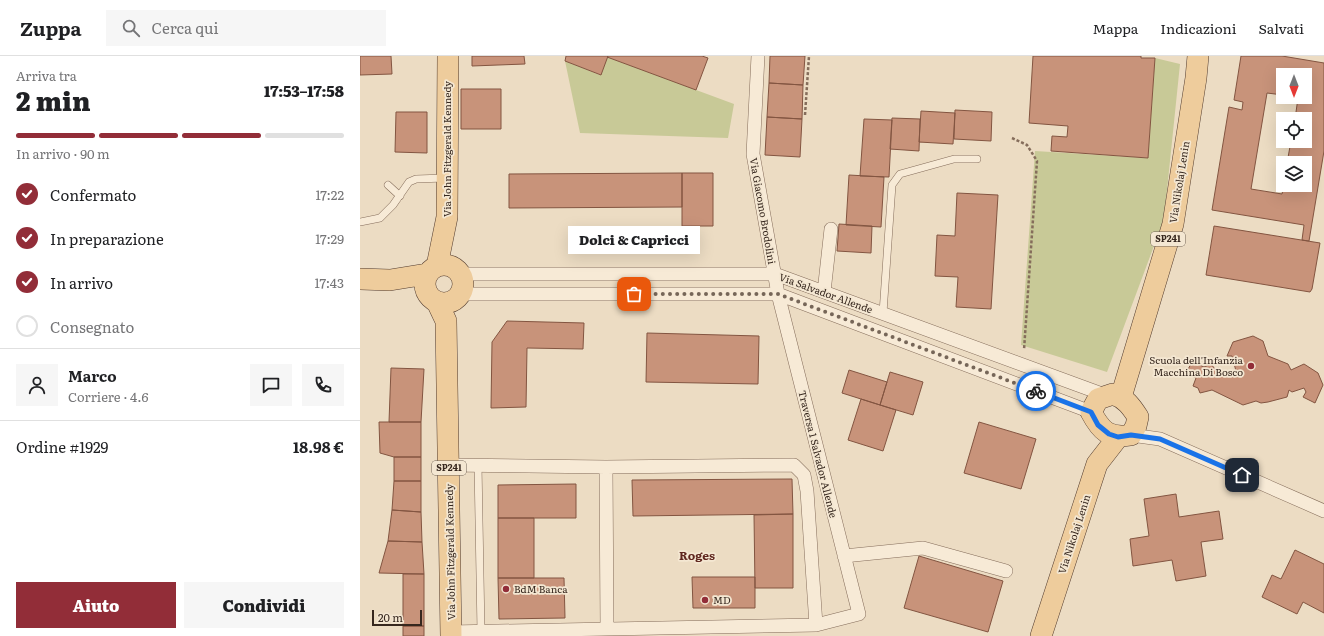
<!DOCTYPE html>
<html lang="it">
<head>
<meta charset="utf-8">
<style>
  body { margin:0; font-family:Literata,serif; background:#f6f6f6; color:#202124; height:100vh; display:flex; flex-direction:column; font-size:15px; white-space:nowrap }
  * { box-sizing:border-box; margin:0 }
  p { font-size:13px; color:#757577 }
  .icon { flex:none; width:22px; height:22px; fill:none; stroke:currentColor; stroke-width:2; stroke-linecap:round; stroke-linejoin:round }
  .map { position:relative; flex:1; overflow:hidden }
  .details { display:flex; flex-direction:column; background:#fff; width:360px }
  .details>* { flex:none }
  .needle { width:26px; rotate:180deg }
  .fabs { position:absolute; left:916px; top:12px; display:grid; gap:8px }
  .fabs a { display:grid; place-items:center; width:36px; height:36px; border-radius:0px; background:#fff; box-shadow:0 4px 16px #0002; font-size:20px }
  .scale { position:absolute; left:12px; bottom:10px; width:50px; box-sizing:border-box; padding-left:4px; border:2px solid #36271e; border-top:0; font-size:11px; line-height:14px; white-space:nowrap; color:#36271e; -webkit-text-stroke:3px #f4e7d2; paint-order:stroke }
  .pin { position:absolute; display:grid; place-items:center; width:34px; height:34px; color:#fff; margin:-17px; border-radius:8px; box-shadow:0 2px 6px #0006 }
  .courier { position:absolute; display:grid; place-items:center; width:40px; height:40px; margin:-20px; border:3px solid #1a73e8; border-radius:50%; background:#fff; color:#222; box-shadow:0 1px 5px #0007 }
  .bubble { position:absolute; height:28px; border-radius:0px; background:#fff; box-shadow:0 4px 16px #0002; font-size:13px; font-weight:800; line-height:28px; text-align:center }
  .headline em { font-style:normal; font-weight:800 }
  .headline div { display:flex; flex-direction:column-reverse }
  .headline { display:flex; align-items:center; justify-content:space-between; height:68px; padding:0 16px }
  h1 { font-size:26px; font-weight:800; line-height:30px }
  .bar { display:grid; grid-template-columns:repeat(4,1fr); gap:6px 4px; align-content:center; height:48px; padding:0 16px }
  .bar i { height:5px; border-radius:3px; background:#e0e0e0 }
  .bar .active { background:#922d38 }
  .bar p { grid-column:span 4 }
  .line { display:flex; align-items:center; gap:10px; padding:0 16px; border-top:1px solid #e0e0e0 }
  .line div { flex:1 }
  .round { display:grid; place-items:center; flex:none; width:42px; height:42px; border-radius:0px; background:#f6f6f6 }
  ol { padding:0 16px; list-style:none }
  li { display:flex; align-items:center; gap:12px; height:44px }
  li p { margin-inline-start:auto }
  li .icon { padding:4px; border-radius:50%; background:#922d38; color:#fff; stroke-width:4 }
  li:last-child { color:#757577 }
  li i { width:22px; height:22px; border:2px solid #e0e0e0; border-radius:50% }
  .action { display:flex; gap:8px; margin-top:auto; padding:8px 16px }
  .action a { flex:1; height:46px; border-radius:0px; background:#922d38; color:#fff; font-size:16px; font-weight:800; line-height:46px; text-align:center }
  .action a+a { background:#f6f6f6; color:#202124 }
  header { display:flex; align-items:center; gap:24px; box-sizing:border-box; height:56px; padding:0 20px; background:#fff; border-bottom:1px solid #e0e0e0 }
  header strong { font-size:19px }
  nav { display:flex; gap:22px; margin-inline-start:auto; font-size:14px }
  .search { width:280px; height:36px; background:#f6f6f6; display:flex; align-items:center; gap:10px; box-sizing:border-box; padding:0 14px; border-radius:0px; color:#757577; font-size:15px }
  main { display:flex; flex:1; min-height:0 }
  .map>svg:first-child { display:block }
  .green { fill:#c8c997 }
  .building { fill:#c8937a; stroke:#835541; fill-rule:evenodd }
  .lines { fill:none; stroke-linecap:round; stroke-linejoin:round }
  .service-casing { stroke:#856d5b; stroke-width:8 }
  .minor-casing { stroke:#856d5b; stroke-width:14 }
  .primary-casing { stroke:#533c2f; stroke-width:22 }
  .path { stroke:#856d5b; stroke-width:2.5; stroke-dasharray:3 2; stroke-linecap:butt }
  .service { stroke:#f7ead6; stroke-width:7 }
  .minor { stroke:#f7ead6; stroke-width:13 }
  .primary { stroke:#eecc9c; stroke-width:21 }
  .done { stroke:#766658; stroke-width:4; stroke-dasharray:0 7.2 }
  .route { stroke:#1a73e8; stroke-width:5 }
  .poi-dot { fill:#922d38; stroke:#f4e7d2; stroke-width:1.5 }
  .labels { text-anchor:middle; stroke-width:3.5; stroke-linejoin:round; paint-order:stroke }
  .shield { fill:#f4e7d2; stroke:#6f6154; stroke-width:1 }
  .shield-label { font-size:9px; font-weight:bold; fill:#36271e }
  .street-label { font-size:10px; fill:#36271e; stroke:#f4e7d2 }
  .poi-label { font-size:10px; fill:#36271e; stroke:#f4e7d2; text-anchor:start }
  .quarter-label { font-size:12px; font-weight:bold; fill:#60271f; stroke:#f4e7d2 }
</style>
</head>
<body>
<header>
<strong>Zuppa</strong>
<div class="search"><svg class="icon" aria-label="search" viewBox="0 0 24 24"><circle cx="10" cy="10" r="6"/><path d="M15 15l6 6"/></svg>Cerca qui</div>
<nav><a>Mappa</a><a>Indicazioni</a><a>Salvati</a></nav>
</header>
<main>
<section class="details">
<div class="headline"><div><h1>2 min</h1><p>Arriva tra</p></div><em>17:53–17:58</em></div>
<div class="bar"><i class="active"></i><i class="active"></i><i class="active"></i><i></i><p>In arrivo · 90 m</p></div>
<ol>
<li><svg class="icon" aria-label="check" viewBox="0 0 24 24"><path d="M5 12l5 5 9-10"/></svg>Confermato<p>17:22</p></li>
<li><svg class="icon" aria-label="check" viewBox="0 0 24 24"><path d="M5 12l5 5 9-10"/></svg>In preparazione<p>17:29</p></li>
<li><svg class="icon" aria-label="check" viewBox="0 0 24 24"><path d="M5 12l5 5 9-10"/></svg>In arrivo<p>17:43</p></li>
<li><i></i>Consegnato</li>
</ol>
<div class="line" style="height:72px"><a class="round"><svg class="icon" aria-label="person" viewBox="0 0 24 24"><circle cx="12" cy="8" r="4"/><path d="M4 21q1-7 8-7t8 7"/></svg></a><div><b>Marco</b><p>Corriere · 4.6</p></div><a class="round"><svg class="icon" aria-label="chat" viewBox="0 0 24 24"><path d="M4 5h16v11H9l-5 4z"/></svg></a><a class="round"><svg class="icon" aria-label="phone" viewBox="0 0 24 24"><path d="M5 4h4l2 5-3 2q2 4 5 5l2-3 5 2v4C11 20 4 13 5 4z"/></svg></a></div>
<div class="line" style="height:52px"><div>Ordine #1929</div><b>18.98 €</b></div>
<div class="action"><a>Aiuto</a><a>Condividi</a></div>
</section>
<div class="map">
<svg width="964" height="580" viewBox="0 0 964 580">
  <rect width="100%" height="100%" fill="#ecdcc3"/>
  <path class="green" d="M247,1L374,48L368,82L220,77L205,5L240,19Z
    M795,2L820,8L804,163L747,316L661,289L675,95L788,102Z"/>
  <path class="building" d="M0,0H31L32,18L0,19Z
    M112,0H164L165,8L112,10Z
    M206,0H248L241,19L205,5Z
    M248,0H342L348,2L336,34L247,1Z
    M410,0H445L443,29L409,27Z
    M673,0H781V2H795L788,102L691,95L692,80L707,81L708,70L669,67Z
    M881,0H922L964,7V95L949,185L942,184L944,169L852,154L869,51L882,54L883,46L874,44ZM923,19H945V41H933L938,42L935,63H945V85H931L927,107H945V129H924L922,138L891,133L907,37L923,39Z
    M409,27L443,29L442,63L407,61Z
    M101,33H141V73H101Z
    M595,54L632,56L631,85L594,83Z
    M561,55L595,57L593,88L559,86Z
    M36,56H67V97L35,96Z
    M407,61L442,63L440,101L405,99Z
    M532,62L560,63L559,95L530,93Z
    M504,63L532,64L529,121L500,120Z
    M322,117H353V170H322Z
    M322,117V151L149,152V118Z
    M489,119L524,121L521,171L486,169Z
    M597,137L638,139L631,253L596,251L598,221L575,220L577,179L595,180Z
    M479,168L512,170L511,197L477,195Z
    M854,170L960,187L952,233L950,236L846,219Z
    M147,265L224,267L223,293L167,292L166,351L131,352L132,286Z
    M287,277L399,280L398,328L286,326Z
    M893,280L903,285L908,300L928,308L931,314L944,308L958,317L963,329L955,347L943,341L946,336L944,332L932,336L929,334L927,341L908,346L901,347L896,345L883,349L852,334L840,337L838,332L833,330L836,322L826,317L832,306L844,311L851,308L855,313L859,312L862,317L876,315L872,300H867L873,286Z
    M31,312L64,313L61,366H29Z
    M489,314L527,326L520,349L482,337Z
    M530,316L563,326L553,359L520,349Z
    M501,343L536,354L523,395L488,384Z
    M19,366H61V401H34L20,397Z
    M619,366L676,383L661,433L604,417Z
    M34,401H61V425H34Z
    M432,423L433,458L273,460L272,424Z
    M34,425H61V456L32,454Z
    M216,428V462H138V429Z
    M816,438L819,461L859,455L863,483L841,486L846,520L816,525L812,504L773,510L770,483L789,480L784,443Z
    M32,454L61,456L62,486L28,485Z
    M433,458V532H395L394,459Z
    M138,462H174V522H138Z
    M28,485L62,486L64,518L19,517Z
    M935,494L964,508V557L943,546L937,558L902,541L912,519L921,523Z
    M559,500L643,525L628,576L544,552Z
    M43,518H64V570H43Z
    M332,521H395V552H333Z
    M138,522H204L205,562L139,563Z
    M43,570H64V580H43Z"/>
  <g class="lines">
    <g class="service-casing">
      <path id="service" d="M28,129L40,140
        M0,166L20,162L33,149L49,126L56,123L85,122
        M523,257L532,129L540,118L594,103H617
        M118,409L121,575"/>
    </g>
    <g class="minor-casing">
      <path id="minor" d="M101,218H415L745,339
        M464,236L471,173
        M101,238H418L731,356
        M771,379L800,383L964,455
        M89,409L246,411L434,409L444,419L447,435L456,569
        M246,411L247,572
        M484,500L563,492L646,515
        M91,576L456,569L499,558L418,238L393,98L398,0"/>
    </g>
    <g class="primary-casing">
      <path id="primary" d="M65 228a19 19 0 1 1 38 0a19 19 0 1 1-38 0Z
        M77,210L87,161L88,0
        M0,223L30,224L67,218
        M77,246L86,265L91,580
        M753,338C765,342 771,350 778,361L776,370L771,379C749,383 741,375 731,356L738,343Z
        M761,341L813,168L836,22L838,0
        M681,580L737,408L758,381"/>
    </g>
    <path class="path" d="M445,59L449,0
      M652,82L667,89L677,105L664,294"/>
    <use href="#service" class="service"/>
    <use href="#minor" class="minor"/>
    <use href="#primary" class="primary"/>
  </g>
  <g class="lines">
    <path class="done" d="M274,238H418L676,335"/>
    <path class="route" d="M676,335L731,356L738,369L749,378L758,381L771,379L800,383L882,419"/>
  </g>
  <g class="poi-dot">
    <circle cx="891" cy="310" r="4"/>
    <circle cx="146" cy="533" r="4"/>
    <circle cx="345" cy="544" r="4"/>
  </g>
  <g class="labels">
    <g class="shield">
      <rect x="791" y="176" width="34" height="14" rx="3"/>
      <rect x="72" y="405" width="34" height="14" rx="3"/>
    </g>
    <g class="shield-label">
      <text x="808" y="186">SP241</text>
      <text x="89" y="415">SP241</text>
    </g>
    <g class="street-label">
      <text transform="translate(87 93) rotate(-90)" y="4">Via John Fitzgerald Kennedy</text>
      <text transform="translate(819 126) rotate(-81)" y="4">Via Nikolaj Lenin</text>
      <text transform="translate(403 155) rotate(80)" y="4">Via Giacomo Brodolini</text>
      <text transform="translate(466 237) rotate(20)" y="4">Via Salvador Allende</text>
      <text transform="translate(458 398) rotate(76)" y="4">Traversa 1 Salvador Allende</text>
      <text transform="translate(714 478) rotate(-72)" y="4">Via Nikolaj Lenin</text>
      <text transform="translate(90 496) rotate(-91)" y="4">Via John Fitzgerald Kennedy</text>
    </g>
    <g class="poi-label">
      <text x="883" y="308" text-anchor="end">Scuola dell'Infanzia<tspan x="883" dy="12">Macchina Di Bosco</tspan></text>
      <text x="154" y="537">BdM Banca</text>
      <text x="353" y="548">MD</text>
    </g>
    <g class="quarter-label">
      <text x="337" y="504">Roges</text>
    </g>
  </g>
</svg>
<div class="fabs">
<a><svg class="needle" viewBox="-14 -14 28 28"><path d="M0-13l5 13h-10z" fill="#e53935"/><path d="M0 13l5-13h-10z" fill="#757577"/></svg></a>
<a><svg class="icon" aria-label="locate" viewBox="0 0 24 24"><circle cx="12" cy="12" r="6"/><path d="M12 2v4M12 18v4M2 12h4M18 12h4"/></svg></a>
<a><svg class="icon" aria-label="layers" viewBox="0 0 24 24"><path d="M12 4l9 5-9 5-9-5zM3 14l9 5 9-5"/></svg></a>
</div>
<div class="scale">20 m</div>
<div class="pin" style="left:274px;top:238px;background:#ea580c"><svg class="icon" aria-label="bag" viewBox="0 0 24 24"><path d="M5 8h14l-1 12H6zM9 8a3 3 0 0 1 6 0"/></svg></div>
<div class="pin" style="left:882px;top:419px;background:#1f2937"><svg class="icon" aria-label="home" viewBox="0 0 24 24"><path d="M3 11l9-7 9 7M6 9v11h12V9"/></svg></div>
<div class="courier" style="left:676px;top:335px"><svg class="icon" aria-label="bike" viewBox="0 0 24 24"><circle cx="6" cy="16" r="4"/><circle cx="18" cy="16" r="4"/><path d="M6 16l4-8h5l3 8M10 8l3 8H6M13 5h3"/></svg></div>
<div class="bubble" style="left:208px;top:170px;width:132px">Dolci &amp; Capricci</div>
</div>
</main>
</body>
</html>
